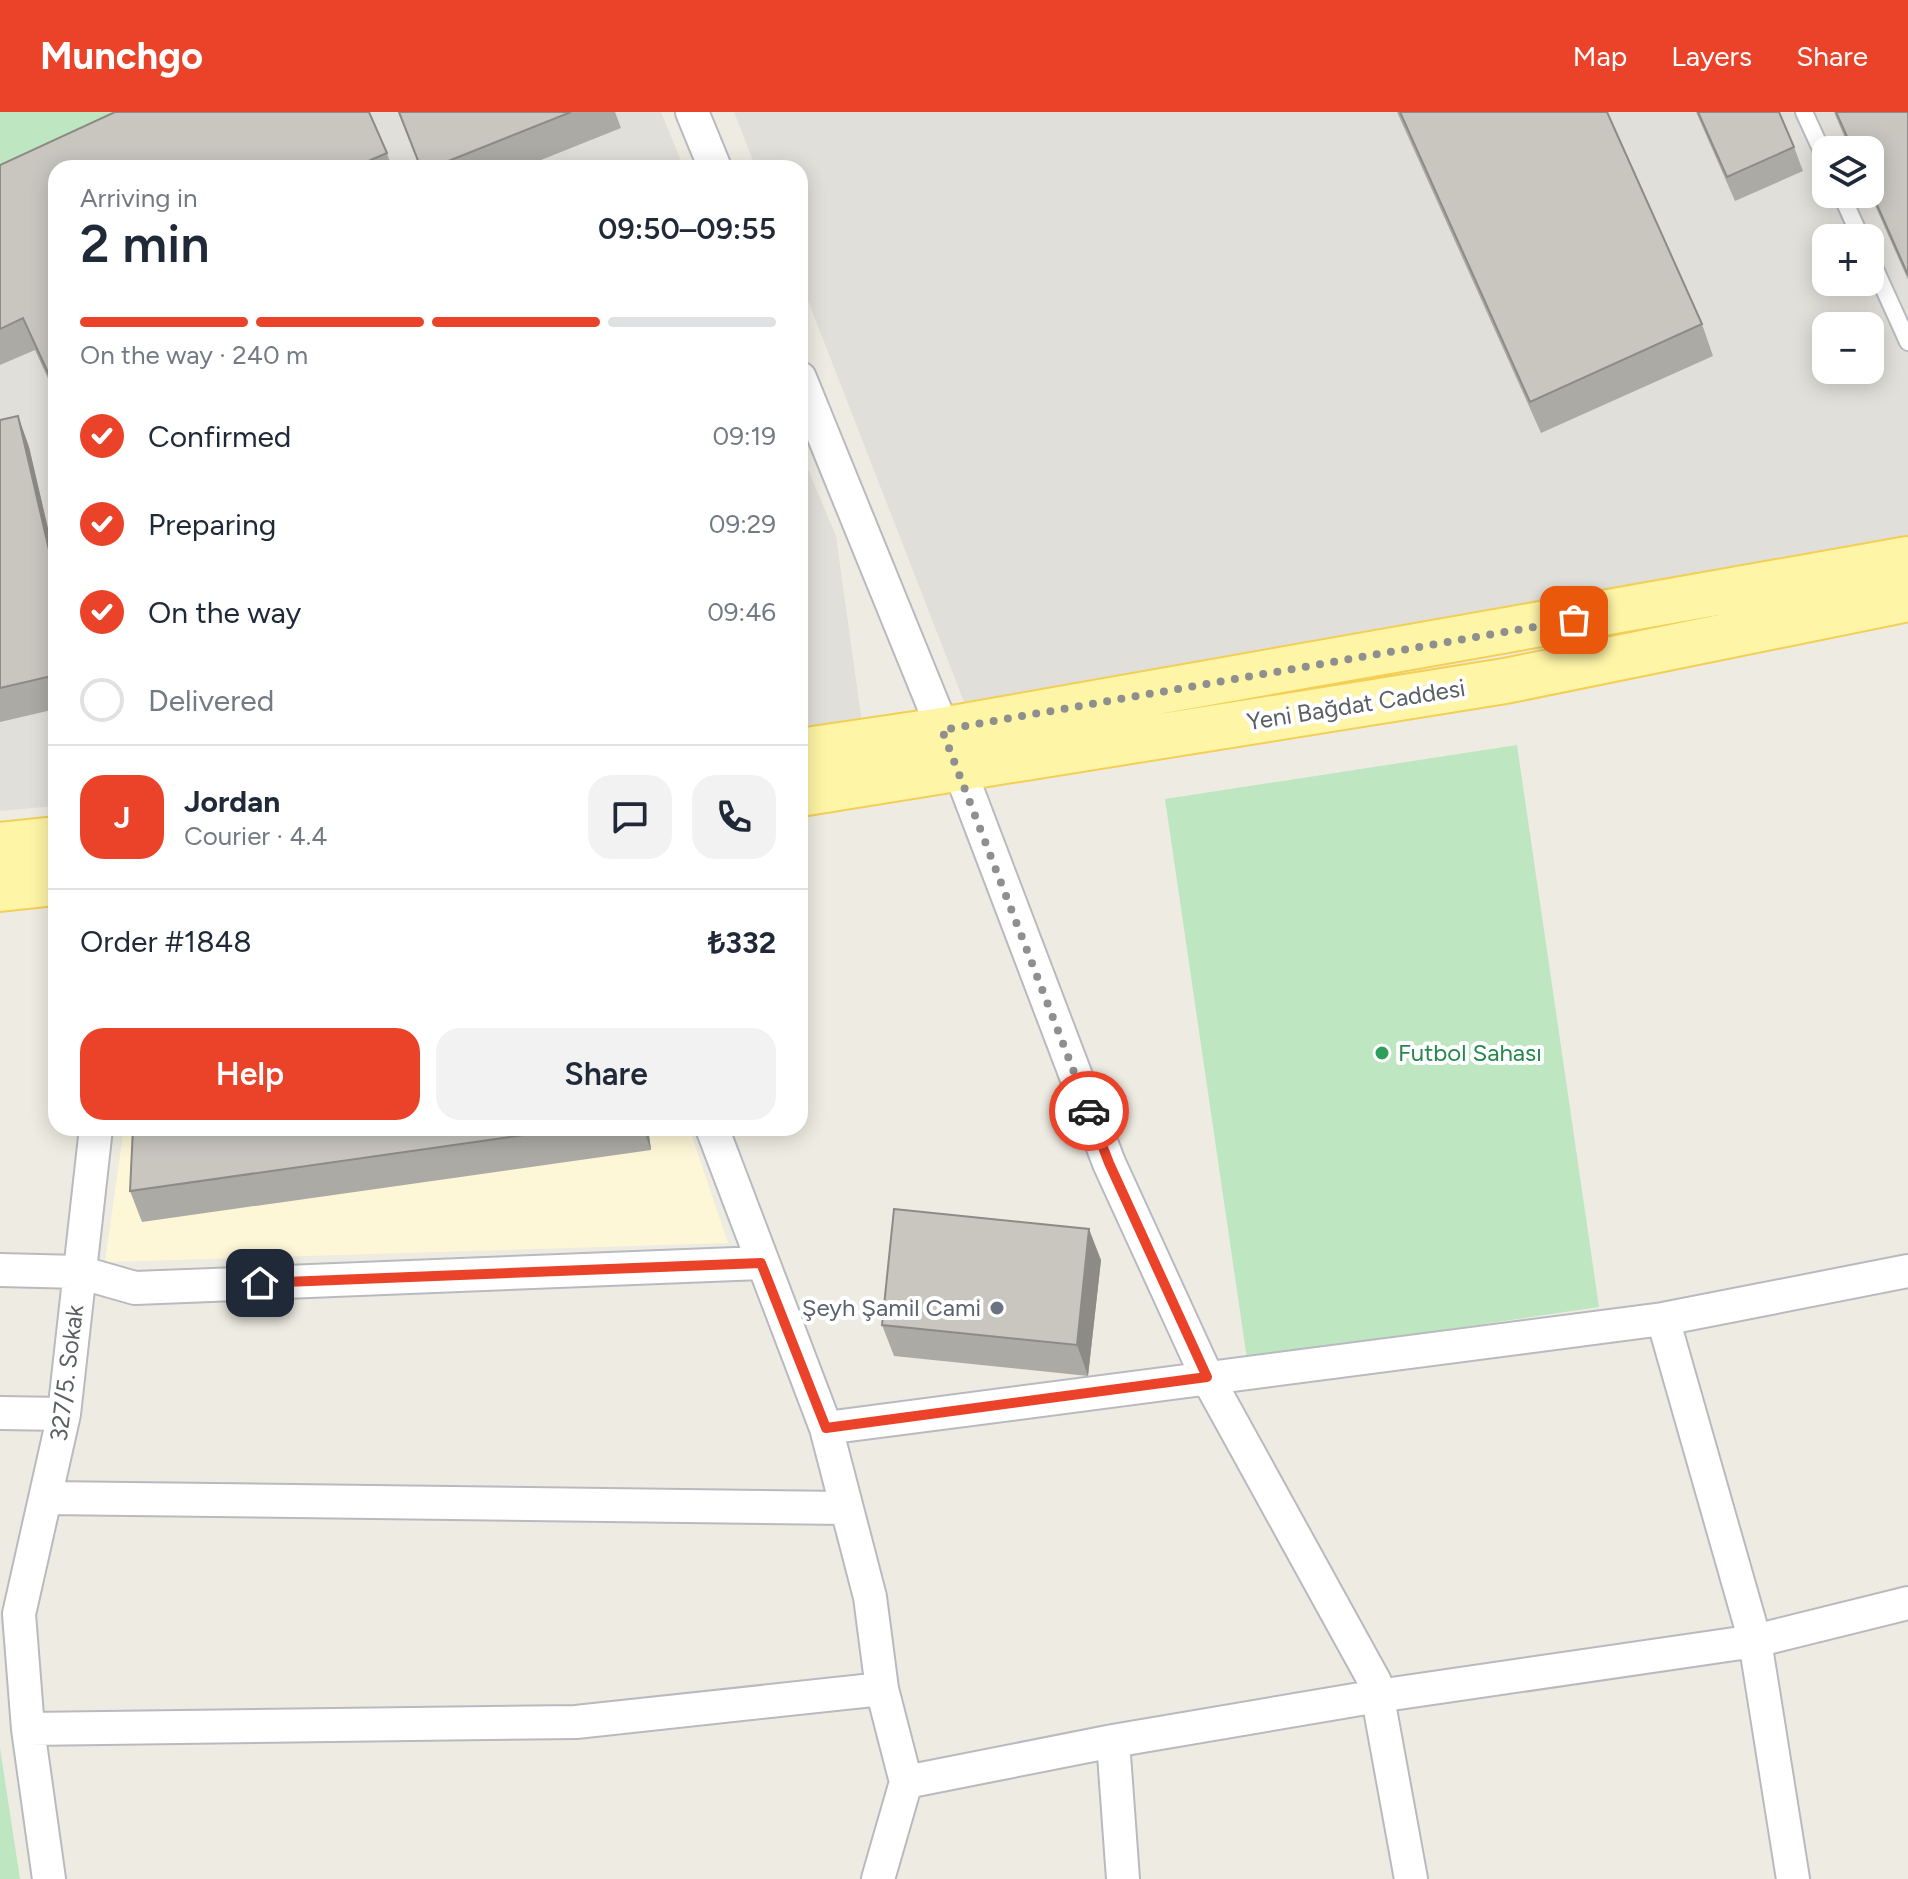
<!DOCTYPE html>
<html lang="en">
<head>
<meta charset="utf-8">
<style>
  body { margin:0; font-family:Figtree,sans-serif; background:#f2f2f3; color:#1f2937; height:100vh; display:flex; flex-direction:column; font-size:30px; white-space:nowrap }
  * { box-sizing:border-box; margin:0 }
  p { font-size:26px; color:#747a83 }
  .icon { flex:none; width:44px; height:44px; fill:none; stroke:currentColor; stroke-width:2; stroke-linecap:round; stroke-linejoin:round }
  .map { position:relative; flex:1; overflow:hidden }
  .drawer { position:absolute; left:48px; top:48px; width:760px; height:976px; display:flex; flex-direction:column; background:#fff; border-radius:24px; box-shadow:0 4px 20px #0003 }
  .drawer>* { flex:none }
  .controls { position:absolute; left:1812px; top:24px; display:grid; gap:16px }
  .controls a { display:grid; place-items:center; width:72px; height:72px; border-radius:16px; background:#fff; box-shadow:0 4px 20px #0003; font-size:40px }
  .pin { position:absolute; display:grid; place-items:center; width:68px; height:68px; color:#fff; margin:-34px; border-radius:16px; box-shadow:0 4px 12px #0006 }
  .courier { position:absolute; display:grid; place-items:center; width:80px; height:80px; margin:-40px; border:6px solid #eb432a; border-radius:50%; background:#fff; color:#222; box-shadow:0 2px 10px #0007 }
  .head em { font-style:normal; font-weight:600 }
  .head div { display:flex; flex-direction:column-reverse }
  .head { display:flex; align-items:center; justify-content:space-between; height:136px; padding:0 32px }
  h1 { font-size:52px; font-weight:600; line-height:60px }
  .bar { display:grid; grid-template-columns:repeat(4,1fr); gap:12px 8px; align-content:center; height:96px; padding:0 32px }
  .bar i { height:10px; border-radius:6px; background:#e0e1e3 }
  .bar .on { background:#eb432a }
  .bar p { grid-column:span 4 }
  .line { display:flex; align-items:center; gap:20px; padding:0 32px; border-top:2px solid #e0e1e3 }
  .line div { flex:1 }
  .round { display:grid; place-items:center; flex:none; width:84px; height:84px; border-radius:24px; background:#f2f2f3 }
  ol { padding:0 32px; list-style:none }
  li { display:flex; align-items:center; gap:24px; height:88px }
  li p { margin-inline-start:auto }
  li .icon { padding:8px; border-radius:50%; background:#eb432a; color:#fff; stroke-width:4 }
  li:last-child { color:#747a83 }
  li i { width:44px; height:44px; border:4px solid #e0e1e3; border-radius:50% }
  .action { display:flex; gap:16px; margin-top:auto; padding:16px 32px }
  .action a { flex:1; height:92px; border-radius:24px; background:#eb432a; color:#fff; font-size:32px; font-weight:600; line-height:92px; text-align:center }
  .action a+a { background:#f2f2f3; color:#1f2937 }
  header { display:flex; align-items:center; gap:48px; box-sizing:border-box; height:112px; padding:0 40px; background:#eb432a; color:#fff }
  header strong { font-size:38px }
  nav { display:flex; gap:44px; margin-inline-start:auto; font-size:28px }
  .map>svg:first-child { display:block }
  .commercial { fill:#fef7d7 }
  .industrial { fill:#e1dfda; fill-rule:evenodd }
  .green { fill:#bee6c0 }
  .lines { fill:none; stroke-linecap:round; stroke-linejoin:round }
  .service-casing { stroke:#b8babf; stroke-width:20 }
  .minor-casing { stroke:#b8babf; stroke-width:36 }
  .primary-casing { stroke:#f3cf56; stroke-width:48 }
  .service { stroke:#fff; stroke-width:16 }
  .minor { stroke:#fff; stroke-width:32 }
  .primary { stroke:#fff5a6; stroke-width:44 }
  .wall { fill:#acaaa4 }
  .shaded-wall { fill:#8c8b86 }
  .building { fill:#c8c6bf; stroke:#8c8b86; stroke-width:2 }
  .done { stroke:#8e908f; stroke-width:8; stroke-dasharray:0 14.4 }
  .route { stroke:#eb432a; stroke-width:10 }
  .leisure-dot { fill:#2e9e5b; stroke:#fff; stroke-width:3 }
  .worship-dot { fill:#6b7280; stroke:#fff; stroke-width:3 }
  .labels { text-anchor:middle; stroke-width:8; stroke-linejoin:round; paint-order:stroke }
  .street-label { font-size:24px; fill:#5b5e63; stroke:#fff }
  .leisure-label { font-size:24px; fill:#27864d; stroke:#fff; text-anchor:start }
  .worship-label { font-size:24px; fill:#5b616d; stroke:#fff; text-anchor:end }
</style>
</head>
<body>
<header>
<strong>Munchgo</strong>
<nav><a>Map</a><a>Layers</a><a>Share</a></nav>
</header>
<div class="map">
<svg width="1908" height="1767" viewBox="0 0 1908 1767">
  <rect width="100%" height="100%" fill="#eeece2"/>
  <path class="commercial" d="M124,1016H689L728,1131L105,1150Z"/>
  <path class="industrial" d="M138,0H661L684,56H56V694L0,699V62Z
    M734,0H1908V427L1556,497L964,590L800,168V56H756ZM1826,38H1870V82H1826ZM1826,126H1870V170H1826ZM1826,214H1870V258H1826Z
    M800,338L836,424L862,611L800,617Z"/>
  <path class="green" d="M0,0H138L0,62Z
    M1517,633L1599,1195L1247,1247L1165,687Z
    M0,1636L20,1767H0Z"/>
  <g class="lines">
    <g class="service-casing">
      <path id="service" d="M1804,0L1826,48
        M1841,82L1861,126
        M1870,146L1908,230"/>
    </g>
    <g class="minor-casing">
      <path id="minor" d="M692,0L715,56
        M800,266L960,659L1109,1051L1207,1265L1375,1570L1411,1767
        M712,1016L826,1316L870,1485L882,1577L906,1670L878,1767
        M0,1158L79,1160L135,1176L761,1151
        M1663,1207L1755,1529L1793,1767
        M0,1301L64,1302
        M826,1316L1663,1207L1908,1159
        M47,1386L846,1396
        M28,1617L576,1610L882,1577
        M1113,1629L1123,1767
        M906,1670L1113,1629L1378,1584L1755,1529L1908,1491
        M49,1767L28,1617L19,1502L64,1302L96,1016"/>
    </g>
    <g class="primary-casing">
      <path id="primary" d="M800,639L942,618L1908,447
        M800,682L1505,569L1908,487
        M0,733L56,727
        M0,777L56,771"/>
    </g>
    <use href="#service" class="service"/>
    <use href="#minor" class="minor"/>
    <use href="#primary" class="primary"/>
  </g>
  <path class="wall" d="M398,0H615L621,16L521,56H420Z
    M1397,0H1607L1702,212L1713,244L1541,321Z
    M1696,0H1779L1794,35L1803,59L1735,89Z
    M1834,0H1908V168L1870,82V38H1850Z
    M387,41L392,56H56V284L35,238L0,253V53Z
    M18,304L29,335L56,451V597L0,610V308Z
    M133,1016H648L651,1038L142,1110L130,1079Z
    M1101,1148L1088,1264L894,1244L882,1213Z"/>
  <path class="shaded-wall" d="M18,304L29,335L56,451V468Z
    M643,1016H648L651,1038Z
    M1089,1117L1101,1148L1088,1264L1077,1233Z"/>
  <path class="building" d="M115,0H369L387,41L366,50L368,56H56V278L23,206L0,217V53Z
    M399,0H571L431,56H421Z
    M1400,0H1607L1702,212L1530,290Z
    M1698,0H1779L1794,35L1727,65Z
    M1836,0H1908V163L1870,77V38H1853Z
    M18,304L56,468V563L0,576V308Z
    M133,1016H574L130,1079Z
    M894,1097L1089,1117L1077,1233L882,1213Z"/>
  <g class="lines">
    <path class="done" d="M1089,999L942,618L1574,508"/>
    <path class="route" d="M260,1171L761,1151L826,1316L1207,1265L1109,1051L1089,999"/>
  </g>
  <circle class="leisure-dot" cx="1382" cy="941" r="8"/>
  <circle class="worship-dot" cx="997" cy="1196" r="8"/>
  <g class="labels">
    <g class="street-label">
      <text transform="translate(1356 593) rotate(-9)" y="8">Yeni Bağdat Caddesi</text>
      <text transform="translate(67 1261) rotate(-83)" y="8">327/5. Sokak</text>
    </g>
    <g class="leisure-label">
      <text x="1398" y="949">Futbol Sahası</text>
    </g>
    <g class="worship-label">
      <text x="981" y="1204">Şeyh Şamil Cami</text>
    </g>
  </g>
</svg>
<div class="controls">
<a><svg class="icon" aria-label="layers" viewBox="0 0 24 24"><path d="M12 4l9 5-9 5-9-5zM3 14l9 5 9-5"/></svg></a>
<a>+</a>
<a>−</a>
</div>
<div class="pin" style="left:1574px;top:508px;background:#ea580c"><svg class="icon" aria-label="bag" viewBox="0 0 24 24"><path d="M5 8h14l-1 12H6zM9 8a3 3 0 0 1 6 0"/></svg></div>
<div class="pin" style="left:260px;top:1171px;background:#1f2937"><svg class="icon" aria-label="home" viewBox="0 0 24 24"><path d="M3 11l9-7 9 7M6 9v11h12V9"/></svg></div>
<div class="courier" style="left:1089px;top:999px"><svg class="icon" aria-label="car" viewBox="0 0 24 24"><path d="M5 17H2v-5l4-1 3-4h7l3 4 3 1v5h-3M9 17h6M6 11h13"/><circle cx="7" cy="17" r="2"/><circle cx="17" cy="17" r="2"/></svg></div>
<section class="drawer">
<div class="head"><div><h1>2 min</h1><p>Arriving in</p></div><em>09:50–09:55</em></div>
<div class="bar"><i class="on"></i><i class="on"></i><i class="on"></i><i></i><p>On the way · 240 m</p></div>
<ol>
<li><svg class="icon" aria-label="check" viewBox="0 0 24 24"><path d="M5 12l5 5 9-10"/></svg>Confirmed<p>09:19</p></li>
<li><svg class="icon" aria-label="check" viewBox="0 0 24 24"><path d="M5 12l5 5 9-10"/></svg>Preparing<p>09:29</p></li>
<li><svg class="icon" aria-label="check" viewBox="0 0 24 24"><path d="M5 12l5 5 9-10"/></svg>On the way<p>09:46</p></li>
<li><i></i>Delivered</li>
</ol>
<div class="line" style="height:144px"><b class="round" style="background:#eb432a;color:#fff">J</b><div><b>Jordan</b><p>Courier · 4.4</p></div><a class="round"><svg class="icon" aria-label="chat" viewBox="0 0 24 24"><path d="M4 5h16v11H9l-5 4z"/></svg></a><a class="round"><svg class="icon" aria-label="phone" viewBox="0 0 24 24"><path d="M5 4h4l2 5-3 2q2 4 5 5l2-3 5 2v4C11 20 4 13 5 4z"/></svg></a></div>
<div class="line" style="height:104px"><div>Order #1848</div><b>₺332</b></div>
<div class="action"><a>Help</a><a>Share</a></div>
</section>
</div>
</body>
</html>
